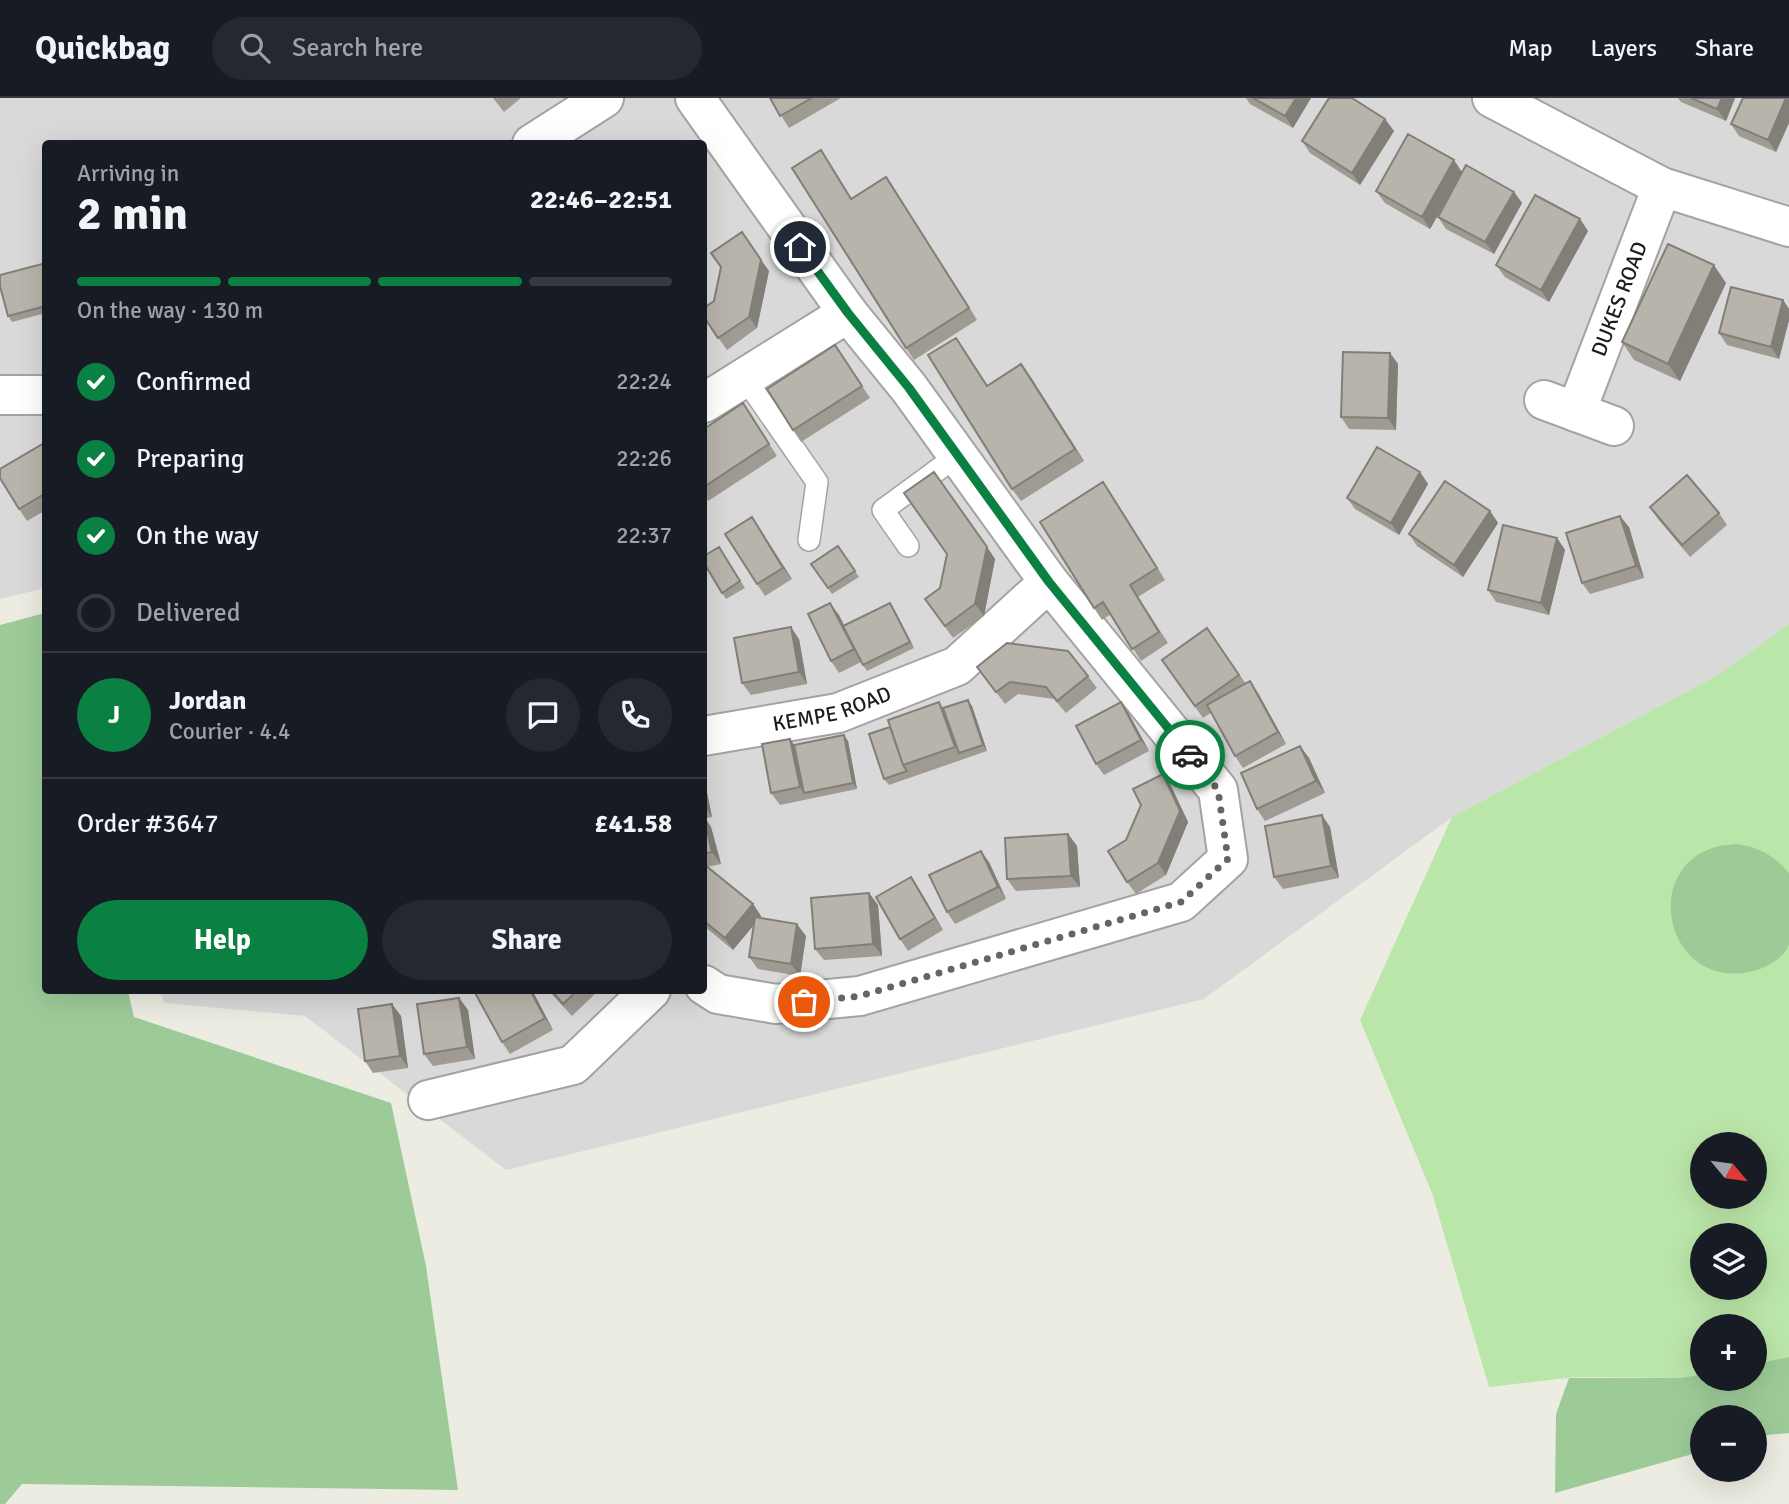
<!DOCTYPE html>
<html lang="en">
<head>
<meta charset="utf-8">
<style>
  body { margin:0; font-family:Signika,sans-serif; background:#242831; color:#f1f3f6; height:100vh; display:flex; flex-direction:column; font-size:26px; white-space:nowrap }
  * { box-sizing:border-box; margin:0 }
  p { font-size:23px; color:#9ea1a6 }
  .icon { flex:none; width:38px; height:38px; fill:none; stroke:currentColor; stroke-width:2; stroke-linecap:round; stroke-linejoin:round }
  .map { position:relative; flex:1; overflow:hidden }
  .panel { position:absolute; left:42px; top:42px; width:665px; height:854px; display:flex; flex-direction:column; background:#171b24; border-radius:7px; box-shadow:0 7px 28px #0002 }
  .panel>* { flex:none }
  .needle { width:46px; rotate:119deg }
  .controls { position:absolute; left:1690px; top:1034px; display:grid; gap:14px }
  .controls a { display:grid; place-items:center; width:77px; height:77px; border-radius:50%; background:#171b24; box-shadow:0 7px 28px #0002; font-size:35px }
  .pin { position:absolute; display:grid; place-items:center; width:60px; height:60px; color:#fff; margin:-30px; border:4px solid #fff; border-radius:50%; box-shadow:0 2px 7px #0007 }
  .courier { position:absolute; display:grid; place-items:center; width:70px; height:70px; margin:-35px; border:5px solid #0b8043; border-radius:50%; background:#fff; color:#222; box-shadow:0 2px 9px #0007 }
  .overview em { font-style:normal; font-weight:800 }
  .overview div { display:flex; flex-direction:column-reverse }
  .overview { display:flex; align-items:center; justify-content:space-between; height:119px; padding:0 35px }
  h1 { font-size:46px; font-weight:800; line-height:52px }
  .bar { display:grid; grid-template-columns:repeat(4,1fr); gap:10px 7px; align-content:center; height:84px; padding:0 35px }
  .bar i { height:9px; border-radius:5px; background:#363941 }
  .bar .current { background:#0b8043 }
  .bar p { grid-column:span 4 }
  .line { display:flex; align-items:center; gap:18px; padding:0 35px; border-top:2px solid #363941 }
  .line div { flex:1 }
  .round { display:grid; place-items:center; flex:none; width:74px; height:74px; border-radius:37px; background:#242831 }
  ol { padding:0 35px; list-style:none }
  li { display:flex; align-items:center; gap:21px; height:77px }
  li p { margin-inline-start:auto }
  li .icon { padding:7px; border-radius:50%; background:#0b8043; color:#fff; stroke-width:4 }
  li:last-child { color:#9ea1a6 }
  li i { width:38px; height:38px; border:4px solid #363941; border-radius:50% }
  .button { display:flex; gap:14px; margin-top:auto; padding:14px 35px }
  .button a { flex:1; height:80px; border-radius:42px; background:#0b8043; color:#fff; font-size:28px; font-weight:800; line-height:80px; text-align:center }
  .button a+a { background:#242831; color:#f1f3f6 }
  header { display:flex; align-items:center; gap:42px; box-sizing:border-box; height:98px; padding:0 35px; background:#171b24; border-bottom:2px solid #363941 }
  header strong { font-size:33px }
  nav { display:flex; gap:38px; margin-inline-start:auto; font-size:24px }
  .search { width:490px; height:63px; background:#242831; display:flex; align-items:center; gap:18px; box-sizing:border-box; padding:0 24px; border-radius:38px; color:#9ea1a6; font-size:26px }
  .map>svg:first-child { display:block }
  .residential { fill:#dad9d9 }
  .grass { fill:#bbe6a9; fill-rule:evenodd }
  .forest { fill:#9dcb98 }
  .lines { fill:none; stroke-linecap:round; stroke-linejoin:round }
  .service-casing { stroke:#a3a3a3; stroke-width:24 }
  .minor-casing { stroke:#a3a3a3; stroke-width:42 }
  .service { stroke:#fff; stroke-width:21 }
  .minor { stroke:#fff; stroke-width:38 }
  .wall { fill:#9f9b93 }
  .shaded-wall { fill:#827e78 }
  .building { fill:#b9b4ab; stroke:#827e78; stroke-width:2 }
  .done { stroke:#656561; stroke-width:7; stroke-dasharray:0 12.6 }
  .route { stroke:#0b8043; stroke-width:9 }
  .labels { text-anchor:middle; stroke-width:7; stroke-linejoin:round; paint-order:stroke }
  .street-label { font-size:21px; fill:#1c1c1c; stroke:#fff }
</style>
</head>
<body>
<header>
<strong>Quickbag</strong>
<div class="search"><svg class="icon" aria-label="search" viewBox="0 0 24 24"><circle cx="10" cy="10" r="6"/><path d="M15 15l6 6"/></svg>Search here</div>
<nav><a>Map</a><a>Layers</a><a>Share</a></nav>
</header>
<div class="map">
<svg width="1789" height="1406" viewBox="0 0 1789 1406">
  <rect width="100%" height="100%" fill="#edece2"/>
  <path class="residential" d="M0,0H1789V526L1718,577L1452,719L1204,901L506,1072L305,918L164,905L160,893L704,892V46H46L45,490L0,501Z"/>
  <path class="grass" d="M1789,526V1259L1755,1266V1228H1703V1276L1681,1280L1576,1279L1489,1289L1432,1095L1360,922L1452,719L1718,577ZM1703,1046H1755V1099H1703ZM1703,1138H1755V1190H1703Z"/>
  <path class="forest" d="M45,515L46,892L128,893L134,919L391,1005L426,1168L458,1392L22,1386L5,1406H0V527Z
    M1737,746C1760,750 1774,757 1789,775C1789,792 1789,832 1789,846C1786,858 1768,869 1757,872C1669,898 1637,773 1715,749C1722,747 1730,747 1737,746Z
    M1789,1259V1335L1755,1338V1320H1703V1353L1555,1395L1556,1316L1569,1280H1681L1703,1276V1281H1755V1266Z"/>
  <g class="lines">
    <g class="service-casing">
      <path id="service" d="M744,279L817,384L809,442
        M908,448L883,412L958,357"/>
    </g>
    <g class="minor-casing">
      <g id="minor">
        <path d="M695,0L848,215L909,290L1049,484L1218,692L1228,761L1181,804L860,898L776,906L718,896L704,887"/>
        <path d="M1492,0L1662,89L1789,129"/>
        <path d="M532,46L604,0"/>
        <path d="M0,297H46"/>
        <path d="M1544,302L1614,328"/>
        <path d="M704,305L848,215"/>
        <path id="s1" d="M1576,314L1662,89"/>
        <path id="s2" d="M704,638L838,615L957,568L1049,484"/>
        <path d="M428,1002L573,967L651,892"/>
      </g>
    </g>
    <use href="#service" class="service"/>
    <use href="#minor" class="minor"/>
  </g>
  <path class="wall" d="M493,0H521L504,14Z
    M770,0H841L789,30Z
    M1246,0H1311L1293,30L1250,6Z
    M1678,0H1735L1726,23L1681,4Z
    M1789,0V25L1776,54L1739,38L1731,26Z
    M1385,21L1394,33L1360,87L1310,55L1302,43Z
    M829,64L852,101L886,79L977,222L914,262L906,250Z
    M1462,74L1514,94L1522,105L1494,156L1446,131L1438,119L1447,102L1430,131L1385,105L1376,93Z
    M1580,121L1588,133L1549,204L1505,179L1496,167Z
    M742,134L769,173L757,230L727,252L704,219L714,203Z
    M46,165V215L12,224L8,218Z
    M1726,185L1680,283L1634,262L1622,244Z
    M1783,202L1789,211V222L1779,261L1727,247L1719,235Z
    M956,240L987,288L1030,278L1084,363L1021,403L1012,391Z
    M835,247L870,300L801,344L793,332Z
    M1390,255L1398,266L1396,332L1349,331L1341,319Z
    M743,305L777,358L708,403L704,396V331Z
    M46,344V412L27,423L19,411Z
    M934,374L995,461L984,518L953,540L925,501L940,490L947,456Z
    M1420,374L1428,386L1399,437L1355,411L1347,400Z
    M1111,396L1165,482L1138,499L1168,545L1141,563L1111,516L1102,522L1094,510Z
    M1650,409L1719,415L1727,427L1690,459L1658,421Z
    M1490,413L1498,425L1463,479L1417,448L1409,436Z
    M752,419L792,481L765,498L757,486Z
    M1629,429L1644,480L1590,496L1582,485Z
    M1557,440L1565,452L1549,517L1496,504L1488,492Z
    M838,448L859,479L832,496L811,466Z
    M719,449L745,490L726,501L704,465Z
    M890,505L894,511L914,550L867,573L861,564L839,575L831,563L839,517L844,528Z
    M1207,530L1246,586L1258,595L1286,646L1243,670L1235,658L1211,615L1203,620L1162,562Z
    M799,541L807,586L751,597L742,585Z
    M977,569L1088,578L1097,590L1066,615L1054,601L1018,596L1005,606Z
    M939,604L943,610L972,608L987,653L889,687L884,681L890,629Z
    M1121,604L1129,616L1149,653L1104,677L1096,666Z
    M848,643L857,691L780,707L771,695Z
    M1300,648L1309,660L1325,695L1265,723L1257,711Z
    M1163,676L1171,688L1188,724L1166,777L1136,796L1127,784L1126,742Z
    M704,680L712,719L705,720L711,729L721,766L707,769L753,806L761,818L760,820L806,838L800,878L758,871L749,859L754,827L733,852L704,828Z
    M1330,729L1339,780L1283,791L1274,779Z
    M1068,736L1077,748L1080,789L1016,793L1007,781Z
    M989,764L1006,801L955,826L947,814Z
    M919,791L943,832L908,853L900,841Z
    M869,795L878,807L882,858L824,862L815,851Z
    M532,892L553,932L510,956L502,944Z
    M548,892H599L572,918Z
    M459,900L468,912L475,961L433,968L424,956Z
    M392,906L401,918L408,970L373,975L365,963Z"/>
  <path class="shaded-wall" d="M1296,0H1311L1293,30L1285,18Z
    M1722,0H1735L1726,23L1717,11Z
    M1786,0H1789V25L1776,54L1768,42Z
    M1385,21L1394,33L1360,87L1352,75Z
    M1454,62L1462,74L1430,131L1422,119Z
    M886,79L894,91L977,222L969,210Z
    M1514,94L1522,105L1494,156L1485,144Z
    M1580,121L1588,133L1549,204L1541,192Z
    M761,162L769,173L757,230L749,219Z
    M1714,167L1726,185L1680,283L1668,266Z
    M1783,202L1789,211V222L1779,261L1771,249Z
    M1390,255L1398,266L1396,332L1388,320Z
    M1021,266L1030,278L1084,363L1075,351Z
    M1420,374L1428,386L1399,437L1391,425Z
    M1103,384L1111,396L1165,482L1157,470Z
    M1490,413L1498,425L1463,479L1454,467Z
    M1620,418L1629,429L1644,480L1636,468Z
    M752,419L760,431L792,481L783,470Z
    M1557,440L1565,452L1549,517L1541,505Z
    M987,449L995,461L984,518L975,506Z
    M830,505L839,517L862,563L854,551Z
    M890,505L894,511L914,550L910,544Z
    M791,529L799,541L807,586L799,574Z
    M1250,583L1258,595L1286,646L1278,634Z
    M968,602L972,608L987,653L983,647Z
    M939,604L947,616L959,655L955,649Z
    M1121,604L1129,616L1149,653L1141,642Z
    M844,637L848,643L857,691L853,685Z
    M790,641L799,653L804,695L800,689Z
    M1300,648L1309,660L1325,695L1316,683Z
    M1163,676L1171,688L1188,724L1166,777L1158,765Z
    M704,680L712,719L704,707Z
    M1322,717L1330,729L1339,780L1331,768Z
    M704,718L711,729L721,766L712,754Z
    M1068,736L1077,748L1080,789L1071,778Z
    M981,753L989,764L1006,801L998,789Z
    M911,779L919,791L943,832L935,820Z
    M869,795L878,807L882,858L873,846Z
    M753,806L761,818L733,852L725,840Z
    M797,826L806,838L800,878L791,866Z
    M530,892H532L553,932L545,920Z
    M459,900L468,912L475,961L467,949Z
    M392,906L401,918L408,970L400,958Z"/>
  <path class="building" d="M770,0H812L780,18Z
    M1253,0H1296L1285,18Z
    M1329,0H1352L1385,21L1352,75L1302,43Z
    M1691,0H1722L1717,11Z
    M1743,0H1786L1768,42L1731,26Z
    M1408,36L1454,62L1422,119L1376,93Z
    M821,52L851,101L886,79L969,210L906,250L792,70Z
    M1466,67L1514,94L1485,144L1438,119Z
    M1535,97L1580,121L1541,192L1496,167Z
    M742,134L761,162L749,219L718,240L704,219V210L714,203L721,169L711,155Z
    M1668,146L1714,167L1668,266L1622,244Z
    M46,165V208L8,218L0,188V177Z
    M1731,189L1783,202L1771,249L1719,235Z
    M956,240L987,288L1021,266L1075,351L1012,391L928,257Z
    M835,247L862,288L793,332L767,291Z
    M1343,254L1390,255L1388,320L1341,319Z
    M743,305L769,346L704,389V331Z
    M46,344V395L19,411L0,380V371Z
    M1377,349L1420,374L1391,425L1347,400Z
    M934,374L987,449L975,506L945,528L925,501L940,490L947,456L904,395Z
    M1687,377L1719,415L1682,447L1650,409Z
    M1445,383L1490,413L1454,467L1409,436Z
    M1103,384L1157,470L1130,487L1159,534L1132,551L1103,504L1094,510L1040,424Z
    M1620,418L1636,468L1582,485L1566,435Z
    M752,419L783,470L757,486L725,436Z
    M1503,427L1557,440L1541,505L1488,492Z
    M838,448L855,473L828,490L811,466Z
    M719,449L740,483L722,495L704,465V458Z
    M830,505L854,551L831,563L808,516Z
    M890,505L910,544L863,567L843,528Z
    M791,529L799,574L742,585L734,540Z
    M1207,530L1239,577L1195,608L1162,562Z
    M1007,545L1068,553L1088,578L1057,603L1046,589L1010,584L996,594L977,569Z
    M1250,583L1278,634L1235,658L1207,607Z
    M968,602L983,647L959,655L943,610Z
    M939,604L955,649L903,667L888,622Z
    M1121,604L1141,642L1096,666L1076,628Z
    M890,629L903,667L907,673L884,681L869,636Z
    M844,637L853,685L804,695L794,647Z
    M790,641L800,689L771,695L762,646Z
    M1300,648L1316,683L1257,711L1241,675Z
    M1163,676L1180,713L1158,765L1127,784L1108,753L1126,742L1141,707L1133,691Z
    M1322,717L1331,768L1274,779L1265,728Z
    M704,720L712,754L704,756Z
    M1068,736L1071,778L1007,781L1005,740Z
    M981,753L998,789L947,814L929,777Z
    M705,767L753,806L725,840L704,823V769Z
    M911,779L935,820L900,841L876,799Z
    M869,795L873,846L815,851L811,800Z
    M755,819L797,826L791,866L749,859Z
    M476,892H530L545,920L502,944L474,893Z
    M551,892H578L563,906Z
    M459,900L467,949L424,956L417,906Z
    M392,906L400,958L365,963L358,911Z"/>
  <g class="lines">
    <path class="done" d="M804,904L860,898L1181,804L1228,761L1218,692L1190,657"/>
    <path class="route" d="M800,149L848,215L909,290L1049,484L1190,657"/>
  </g>
  <g class="labels">
    <g class="street-label">
      <text dy="7" stroke="none"><textPath href="#s1" startOffset="121">DUKES ROAD</textPath></text>
      <text dy="7" stroke="none"><textPath href="#s2" startOffset="131">KEMPE ROAD</textPath></text>
    </g>
  </g>
</svg>
<div class="controls">
<a><svg class="needle" viewBox="-14 -14 28 28"><path d="M0-13l5 13h-10z" fill="#e53935"/><path d="M0 13l5-13h-10z" fill="#9ea1a6"/></svg></a>
<a><svg class="icon" aria-label="layers" viewBox="0 0 24 24"><path d="M12 4l9 5-9 5-9-5zM3 14l9 5 9-5"/></svg></a>
<a>+</a>
<a>−</a>
</div>
<div class="pin" style="left:804px;top:904px;background:#ea580c"><svg class="icon" aria-label="bag" viewBox="0 0 24 24"><path d="M5 8h14l-1 12H6zM9 8a3 3 0 0 1 6 0"/></svg></div>
<div class="pin" style="left:800px;top:149px;background:#1f2937"><svg class="icon" aria-label="home" viewBox="0 0 24 24"><path d="M3 11l9-7 9 7M6 9v11h12V9"/></svg></div>
<div class="courier" style="left:1190px;top:657px"><svg class="icon" aria-label="car" viewBox="0 0 24 24"><path d="M5 17H2v-5l4-1 3-4h7l3 4 3 1v5h-3M9 17h6M6 11h13"/><circle cx="7" cy="17" r="2"/><circle cx="17" cy="17" r="2"/></svg></div>
<section class="panel">
<div class="overview"><div><h1>2 min</h1><p>Arriving in</p></div><em>22:46–22:51</em></div>
<div class="bar"><i class="current"></i><i class="current"></i><i class="current"></i><i></i><p>On the way · 130 m</p></div>
<ol>
<li><svg class="icon" aria-label="check" viewBox="0 0 24 24"><path d="M5 12l5 5 9-10"/></svg>Confirmed<p>22:24</p></li>
<li><svg class="icon" aria-label="check" viewBox="0 0 24 24"><path d="M5 12l5 5 9-10"/></svg>Preparing<p>22:26</p></li>
<li><svg class="icon" aria-label="check" viewBox="0 0 24 24"><path d="M5 12l5 5 9-10"/></svg>On the way<p>22:37</p></li>
<li><i></i>Delivered</li>
</ol>
<div class="line" style="height:126px"><b class="round" style="background:#0b8043;color:#fff">J</b><div><b>Jordan</b><p>Courier · 4.4</p></div><a class="round"><svg class="icon" aria-label="chat" viewBox="0 0 24 24"><path d="M4 5h16v11H9l-5 4z"/></svg></a><a class="round"><svg class="icon" aria-label="phone" viewBox="0 0 24 24"><path d="M5 4h4l2 5-3 2q2 4 5 5l2-3 5 2v4C11 20 4 13 5 4z"/></svg></a></div>
<div class="line" style="height:91px"><div>Order #3647</div><b>£41.58</b></div>
<div class="button"><a>Help</a><a>Share</a></div>
</section>
</div>
</body>
</html>
